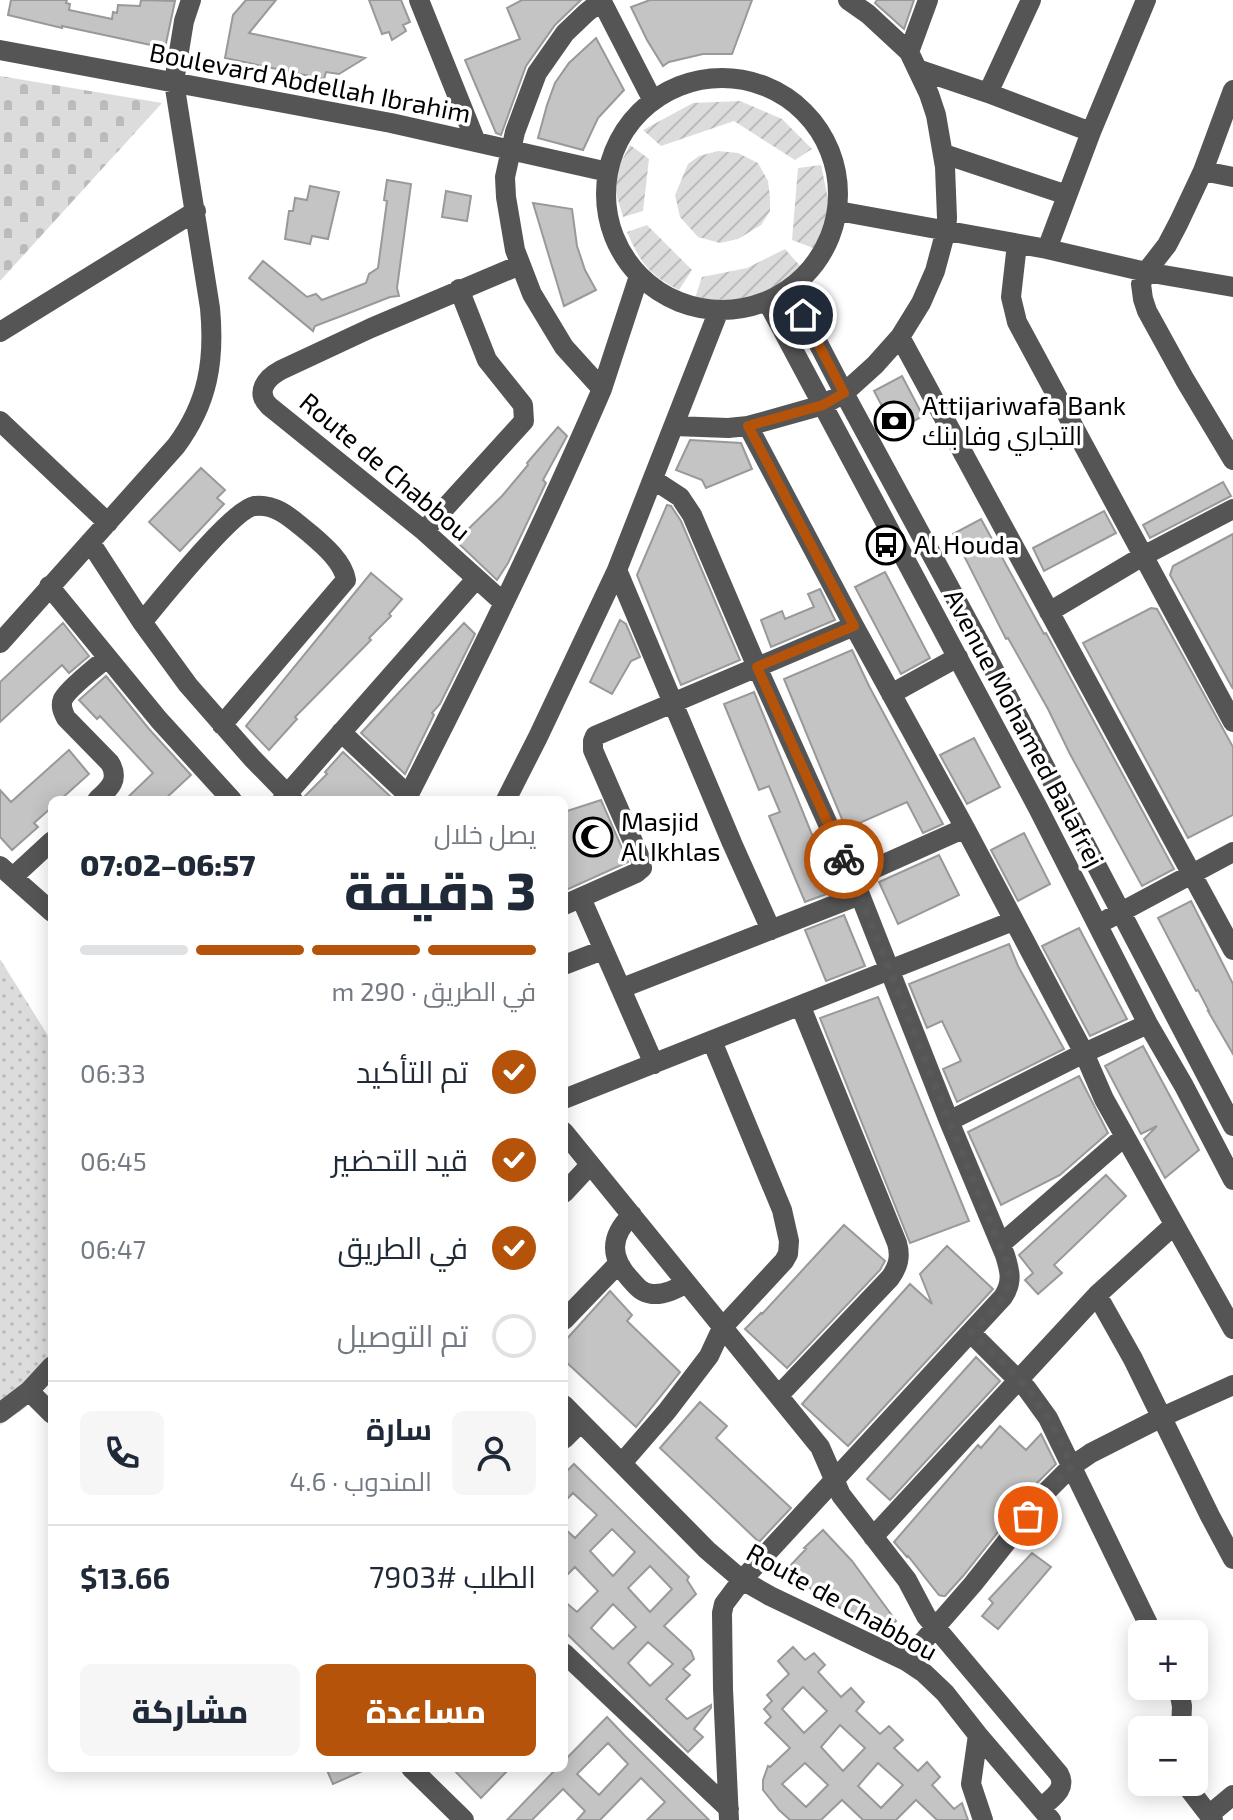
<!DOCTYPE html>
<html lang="ar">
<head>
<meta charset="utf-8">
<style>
  body { margin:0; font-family:"Exo 2",Cairo,sans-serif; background:#f6f6f7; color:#1f2937; direction:rtl; height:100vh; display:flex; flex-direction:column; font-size:30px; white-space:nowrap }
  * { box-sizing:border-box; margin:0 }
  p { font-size:26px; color:#747a83 }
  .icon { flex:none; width:44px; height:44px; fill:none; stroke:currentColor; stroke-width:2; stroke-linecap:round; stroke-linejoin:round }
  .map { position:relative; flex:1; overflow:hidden; direction:ltr }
  .side { position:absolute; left:48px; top:796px; width:520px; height:976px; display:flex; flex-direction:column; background:#fff; border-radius:12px; box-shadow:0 4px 20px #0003; direction:rtl }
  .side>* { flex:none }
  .controls { position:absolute; left:1128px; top:1620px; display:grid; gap:16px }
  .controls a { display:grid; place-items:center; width:80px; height:80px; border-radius:12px; background:#fff; box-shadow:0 4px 20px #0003; font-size:40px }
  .pin { position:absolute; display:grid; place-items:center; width:68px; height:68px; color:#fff; margin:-34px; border:4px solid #fff; border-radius:50%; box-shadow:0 2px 8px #0007 }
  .courier { position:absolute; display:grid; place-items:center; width:80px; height:80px; margin:-40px; border:6px solid #b45309; border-radius:50%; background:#fff; color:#222; box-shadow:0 2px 10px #0007 }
  .overview em { font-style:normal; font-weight:800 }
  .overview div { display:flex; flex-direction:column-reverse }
  .overview { display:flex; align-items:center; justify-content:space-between; height:136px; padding:0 32px }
  h1 { font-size:52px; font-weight:800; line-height:60px }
  .bar { display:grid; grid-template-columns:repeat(4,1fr); gap:12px 8px; align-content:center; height:96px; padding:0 32px }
  .bar i { height:10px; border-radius:6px; background:#e0e1e3 }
  .bar .active { background:#b45309 }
  .bar p { grid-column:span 4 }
  .line { display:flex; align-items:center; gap:20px; padding:0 32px; border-top:2px solid #e0e1e3 }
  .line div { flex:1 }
  .round { display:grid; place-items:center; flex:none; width:84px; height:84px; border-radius:12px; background:#f6f6f7 }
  ol { padding:0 32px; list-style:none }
  li { display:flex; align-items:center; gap:24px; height:88px }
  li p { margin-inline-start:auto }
  li .icon { padding:8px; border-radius:50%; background:#b45309; color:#fff; stroke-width:4 }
  li:last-child { color:#747a83 }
  li i { width:44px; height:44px; border:4px solid #e0e1e3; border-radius:50% }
  .cta { display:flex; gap:16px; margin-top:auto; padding:16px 32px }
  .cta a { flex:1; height:92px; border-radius:12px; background:#b45309; color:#fff; font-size:32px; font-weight:800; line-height:92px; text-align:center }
  .cta a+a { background:#f6f6f7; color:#1f2937 }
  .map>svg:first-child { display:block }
  .grass { fill:url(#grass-dots) }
  .cemetery { fill:url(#cemetery-stones) }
  .garden { fill:url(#garden-furrows) }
  .building { fill:#c4c4c4; stroke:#999; stroke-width:2; fill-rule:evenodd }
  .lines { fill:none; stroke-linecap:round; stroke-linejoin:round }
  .minor { stroke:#555; stroke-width:20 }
  .done { stroke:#595959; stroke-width:8; stroke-dasharray:0 14.4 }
  .route { stroke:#b45309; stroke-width:10 }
  .labels { text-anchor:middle; stroke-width:7; stroke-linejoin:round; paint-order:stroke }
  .street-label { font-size:26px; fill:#000; stroke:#fff }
  .poi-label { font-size:26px; fill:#000; stroke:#fff; text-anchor:start }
</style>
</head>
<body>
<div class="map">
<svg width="1233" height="1820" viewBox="0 0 1233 1820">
  <defs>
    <pattern id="grass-dots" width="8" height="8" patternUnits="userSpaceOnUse" patternTransform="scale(2)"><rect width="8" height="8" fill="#dcdcdc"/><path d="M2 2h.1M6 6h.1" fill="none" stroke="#bbb" stroke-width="1.8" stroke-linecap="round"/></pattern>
    <pattern id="cemetery-stones" width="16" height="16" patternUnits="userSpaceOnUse" patternTransform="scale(2)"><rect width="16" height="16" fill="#dcdcdc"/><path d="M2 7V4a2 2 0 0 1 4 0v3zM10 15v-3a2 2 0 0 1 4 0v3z" fill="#bbb"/></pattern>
    <pattern id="garden-furrows" width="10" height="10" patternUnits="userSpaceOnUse" patternTransform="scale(2)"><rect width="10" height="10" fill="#dcdcdc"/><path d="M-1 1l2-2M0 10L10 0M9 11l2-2" fill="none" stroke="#bbb"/></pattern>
  </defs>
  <rect width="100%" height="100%" fill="#fff"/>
  <path class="grass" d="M0,959L52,1042V1378L25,1408L0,1425Z"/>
  <path class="cemetery" d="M0,76L162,103L0,281Z"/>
  <path class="garden" d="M740,101L782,119L812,149L795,160L734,121L661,146L643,130L693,103Z
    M630,145L649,159L643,211L623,217L612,179Z
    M718,151L738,153L758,163L768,181L770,197V211L761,225L738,239L720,243L698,237L680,217L675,195L688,164L699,156Z
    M821,165L831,213L829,231L813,248L792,240L798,168Z
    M647,225L692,270L679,290C649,275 640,262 627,232Z
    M785,249L801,267C782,289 758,304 728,305C717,305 705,300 695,298L702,277L747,268Z"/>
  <path class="building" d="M11,0H67L66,3L70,4L69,10L112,19L113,12L117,13L118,5L140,6L141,0L175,1L165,48L62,26V28L8,15Z
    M246,0H276L249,33L365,58L339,74L326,72L324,79L225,58L233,15Z
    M369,0H401L410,22L403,25L406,31L392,40L389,32L382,34Z
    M522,0H581L555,25L526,66L501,135L496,133L465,60L520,39L507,8Z
    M650,0H752L732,54H703L669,62L663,66L647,40L631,7Z
    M877,0H914L904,29L875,3Z
    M596,38L624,90L598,118L583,150L538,138L547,105L555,83L569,63Z
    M387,180L411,184L397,288L399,296L390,297L344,315L315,326L313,331L249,278L263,261L307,297L316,294L322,300L366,283L369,274L378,268L387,201L384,200Z
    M310,186L339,192L328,239L312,236L310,244L285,239L289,211H293L295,198L307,200Z
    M446,191L471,196L467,221L442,217Z
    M533,203L572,209L577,246L585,270L596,290L564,306Z
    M902,376L923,416L895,431L874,391Z
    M558,427L567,436L543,480L546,483L508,563L497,580L456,541L502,496L528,465L527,463Z
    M690,440L741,443L752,469L706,488L702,480L676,470Z
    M201,468L225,490L217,498L224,504L180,551L149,522Z
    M1223,482L1231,496L1150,538L1143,525Z
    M667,505L671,506L681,521L740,660L681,685L637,575Z
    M1104,511L1116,533L1044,571L1033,548Z
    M981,519L1044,634L1046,633L1174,869L1142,886L1070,754L1048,709L1008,638L1006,639L953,534Z
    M1233,534V689L1170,575L1173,566Z
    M885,572L930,658L901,674L855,587Z
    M371,573L402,599L389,614L391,616L369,638L371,640L295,717L297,719L269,750L246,726Z
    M820,589L835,620L771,647L761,620L782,611L785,619L814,607L808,594Z
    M1151,608L1157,609L1233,747V815L1188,838L1083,643Z
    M620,620L626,624L640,657L631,661L612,694L590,682Z
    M63,623L89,656L69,673L62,665L0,722V682Z
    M464,623L475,634L440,704L432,713L434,715L405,774L361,733Z
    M852,650L869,686L943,824L923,833L907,802L846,829L784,679Z
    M106,676L149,729L191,775L164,800H125L153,773L100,716L97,719L79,700Z
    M754,692L835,891L805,902L769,816L780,812L769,786L759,790L724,704Z
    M974,738L1000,787L967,804L940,755Z
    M69,750L89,774L60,800H52V807L34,823L38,827L12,850L0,837V790L11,802Z
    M343,752L393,799V800H306L305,796L327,774L325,772Z
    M601,800L628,862L564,891V812Z
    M1024,833L1050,884L1018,901L991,850Z
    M939,855L959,895L898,924L879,882Z
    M1191,901L1233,984V1054L1208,1011H1209L1198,990L1196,991L1158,918Z
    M844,915L865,966L826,981L805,930Z
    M1079,928L1127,1019L1090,1036L1042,946Z
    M1009,944L1018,966L1064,1049L957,1102L943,1069L961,1061L942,1021L927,1028L909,984Z
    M878,997L969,1221L910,1243L820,1018Z
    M1143,1046L1199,1150L1165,1178L1144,1139L1157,1126L1141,1134L1105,1066Z
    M1079,1076L1108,1133L1060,1175L1001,1205L968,1132Z
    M1106,1175L1126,1196L1054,1265L1062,1273L1038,1294L1025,1280L1033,1273L1019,1255Z
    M844,1225L885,1261L880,1270L787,1368L745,1329L761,1313L762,1314Z
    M947,1246L993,1289L848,1446L802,1404L910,1284L932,1304L920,1274Z
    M610,1291L632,1315L627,1321L680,1372L636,1427L564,1360V1342Z
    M976,1357L1000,1381L890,1500L867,1479Z
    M700,1402L727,1426L716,1438L791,1508L759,1542L660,1448Z
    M1000,1426L1026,1450L1041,1434L1056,1464L1037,1483L963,1576L945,1596H943L939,1595L908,1556L907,1557L894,1542L978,1445L981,1448Z
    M574,1464L689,1577L687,1580L696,1594L664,1626L691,1651L694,1659L683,1669L690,1675L666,1699L687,1719L711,1705V1708L694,1729L703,1737L688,1752L564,1631V1601L577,1612L598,1591L575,1567L564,1578V1528L575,1538L597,1515L573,1493L564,1502V1474ZM612,1529L635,1552L613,1576L590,1551ZM650,1566L672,1589L650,1612L628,1588ZM613,1604L636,1627L613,1649L591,1628ZM648,1642L673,1664L650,1686L628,1663Z
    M823,1530L852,1561L896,1621L884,1631L819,1597L789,1567L806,1549L804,1548Z
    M1032,1553L1051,1567L998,1629L982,1616L993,1603L989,1599Z
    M793,1647L805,1660L814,1653L825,1665L818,1672L841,1697L851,1688L864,1702L856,1711L880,1734L889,1726L903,1740L894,1748L918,1771L927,1762L940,1777L932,1785L954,1809L962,1803L968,1820H937L916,1800L896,1820H863L842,1800L821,1820H790L779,1810L763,1790V1780L768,1766L770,1767L790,1748L765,1723L771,1717L764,1709L772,1701L767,1695L789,1674L778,1661ZM803,1687L827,1711L804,1733L782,1709ZM840,1725L865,1748L843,1771L821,1747ZM805,1763L828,1785L806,1807L782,1784ZM878,1763L903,1785L881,1808L858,1786Z
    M607,1717L625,1736L709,1820H647L665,1802L641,1778L600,1820H577L585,1811L563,1789L532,1820H507L557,1768H564V1761ZM608,1743L628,1764L599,1795L577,1774Z
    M326,1768H369L333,1784Z
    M452,1768H510L481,1798Z"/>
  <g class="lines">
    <path class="minor" d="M419,0L476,142
      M601,0L653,101
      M602,0L586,13L565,33L537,73L515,132L505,177L506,197L515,250L532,294L564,347L602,389L639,276
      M0,50L391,123L608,172
      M909,52L928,0
      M917,69L988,93L1091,132
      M606 194a116 116 0 1 1 232 0a116 116 0 1 1-232 0Z
      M1233,90L1203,171L1179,222L1167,245L1146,272L1141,284L1143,299L1147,311L1185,380L1233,460
      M988,93L1031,0
      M944,154L1067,195
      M1203,171L1233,177
      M838,211L1047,249L1146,272L1233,287
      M1017,244L1011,297L1017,322L1233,722
      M1047,249L1091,132L1146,0
      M790,289L844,393L984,651L1233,1126
      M767,301L1038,808L1148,1024L1184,1086L1233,1180
      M0,332L196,211
      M900,337L1233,950
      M0,421L108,523
      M674,426L728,428L748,426L823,405L844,393L875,365L900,337L921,303L935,271L946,230L947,218L945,167L936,115L929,94L909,52L868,14L848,0
      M748,426L854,626L965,828L1084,1053L1104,1099L1233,1329
      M654,480L680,497L692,515L757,667L860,895L949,1121L1005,1255C1010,1271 1013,1282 1003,1297L742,1580L724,1604L722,1613L723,1689L729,1820
      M424,531L524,421L523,405L487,360L459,289
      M90,542L142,622L188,685L252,758L293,800
      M617,570L732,843L771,930
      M49,586L159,720L232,800
      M504,603L424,531L269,406C255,392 266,378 281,370L371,328L520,265
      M1049,612L1143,556L1233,509
      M142,622C160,601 232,510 254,506C276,503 292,519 308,532C322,544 343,561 346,580L222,725
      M0,643L176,446C208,403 215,361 210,308L174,82L184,21L191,0
      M891,694L958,657
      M341,732L408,795
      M97,800C109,789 120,780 110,763L66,718C63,712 60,706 63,699C68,689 97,666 107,658
      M282,800L476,579
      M406,800C475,665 542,528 602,389
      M506,800L538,737L617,570L719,310
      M0,866L52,912
      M13,877L52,841
      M853,878L965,828
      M581,898L654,1064
      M564,905L636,873L642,868L641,860L593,750V741L595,736L854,626
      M1108,919L1233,852
      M564,965L603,950
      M622,988L860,895
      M564,1099L1013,921
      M949,1121L1084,1053L1148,1024
      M564,1132L820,1447L841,1495L907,1580L926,1616L1059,1774C1067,1789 1053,1797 1042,1807
      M564,1193L590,1165
      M632,1215C609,1237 610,1258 631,1280C637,1287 642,1293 652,1294C665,1295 676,1289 687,1283
      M1001,1244L1125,1136
      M1097,1295L1133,1359L1210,1516L1233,1559
      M564,1320L618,1264
      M971,1333L1027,1389L1048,1418L1153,1634
      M29,1391L52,1414
      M779,1395L890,1278C898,1267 901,1257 897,1243L801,1007
      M564,1405L707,1550L742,1580L770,1596L906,1661L924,1673L945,1693L978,1735L1051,1820
      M0,1413L29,1391L52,1366
      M564,1439L581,1422
      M622,1463L667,1411L709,1356L722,1328L784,1261L788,1254L789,1241L782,1210L712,1041
      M873,1537L1097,1295L1174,1225
      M564,1653L729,1809
      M906,1661L973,1584L1047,1491L1072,1466L1091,1453L1162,1417L1233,1385
      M1178,1686L1182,1706L1181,1730
      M978,1735L971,1784L983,1820
      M411,1768L464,1820
      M1185,1782L1189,1789L1213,1820
      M1209,1815L1233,1795"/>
  </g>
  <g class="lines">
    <path class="done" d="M844,859L860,895L949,1121L1008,1265C1016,1294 989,1313 971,1333C994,1354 1018,1375 1036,1400C1051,1420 1061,1443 1072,1466L1047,1491L1028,1516"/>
    <path class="route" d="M803,315L844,393L823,405L748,426L854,626L757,667L844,859"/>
  </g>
  <defs>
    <g id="bank-ring" transform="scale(2)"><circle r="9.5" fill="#fff" stroke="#000" stroke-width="1.5"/><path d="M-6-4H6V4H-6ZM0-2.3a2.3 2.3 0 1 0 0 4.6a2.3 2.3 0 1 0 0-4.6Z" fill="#000"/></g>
    <g id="bus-ring" transform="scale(2)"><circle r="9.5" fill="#fff" stroke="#000" stroke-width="1.5"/><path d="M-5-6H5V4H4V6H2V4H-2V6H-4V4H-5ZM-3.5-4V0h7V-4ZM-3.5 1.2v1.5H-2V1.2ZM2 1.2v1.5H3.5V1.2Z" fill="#000"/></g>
    <g id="mosque-ring" transform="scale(2)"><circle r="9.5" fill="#fff" stroke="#000" stroke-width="1.5"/><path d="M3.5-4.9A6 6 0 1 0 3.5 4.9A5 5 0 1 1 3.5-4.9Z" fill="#000"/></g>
  </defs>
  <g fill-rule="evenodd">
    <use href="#bank-ring" x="894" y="421"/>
    <use href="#bus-ring" x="886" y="545"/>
    <use href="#mosque-ring" x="593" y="837"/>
  </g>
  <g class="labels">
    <g class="street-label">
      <text transform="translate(310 83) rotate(11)" y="9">Boulevard Abdellah Ibrahim</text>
      <text transform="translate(385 467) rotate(40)" y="9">Route de Chabbou</text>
      <text transform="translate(1024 728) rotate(62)" y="9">Avenue Mohamed Balafrej</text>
      <text transform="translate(842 1602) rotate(29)" y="9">Route de Chabbou</text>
    </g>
    <g class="poi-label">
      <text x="922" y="415">Attijariwafa Bank<tspan x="922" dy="30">التجاري وفا بنك</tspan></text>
      <text x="914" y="554">Al Houda</text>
      <text x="621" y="831">Masjid<tspan x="621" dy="30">Al Ikhlas</tspan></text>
    </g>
  </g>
</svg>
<div class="controls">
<a>+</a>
<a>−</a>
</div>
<div class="pin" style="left:1028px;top:1516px;background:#ea580c"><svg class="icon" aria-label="bag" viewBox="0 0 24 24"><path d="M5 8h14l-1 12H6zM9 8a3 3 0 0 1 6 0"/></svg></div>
<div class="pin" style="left:803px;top:315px;background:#1f2937"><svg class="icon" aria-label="home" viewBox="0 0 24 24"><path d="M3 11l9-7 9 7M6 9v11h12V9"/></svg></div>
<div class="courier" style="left:844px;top:859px"><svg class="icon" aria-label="bike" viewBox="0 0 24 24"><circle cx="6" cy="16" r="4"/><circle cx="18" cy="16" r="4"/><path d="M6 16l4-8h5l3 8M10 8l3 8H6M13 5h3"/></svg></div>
<section class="side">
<div class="overview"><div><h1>3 دقيقة</h1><p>يصل خلال</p></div><em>06:57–07:02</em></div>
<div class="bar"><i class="active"></i><i class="active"></i><i class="active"></i><i></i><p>في الطريق · 290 m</p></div>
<ol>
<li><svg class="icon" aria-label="check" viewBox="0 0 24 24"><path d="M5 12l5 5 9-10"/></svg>تم التأكيد<p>06:33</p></li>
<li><svg class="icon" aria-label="check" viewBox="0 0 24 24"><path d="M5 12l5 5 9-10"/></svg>قيد التحضير<p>06:45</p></li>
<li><svg class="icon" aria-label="check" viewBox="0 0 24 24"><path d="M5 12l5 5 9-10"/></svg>في الطريق<p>06:47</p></li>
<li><i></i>تم التوصيل</li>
</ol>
<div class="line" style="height:144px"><a class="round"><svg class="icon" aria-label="person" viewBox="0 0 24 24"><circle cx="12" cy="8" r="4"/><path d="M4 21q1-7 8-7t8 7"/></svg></a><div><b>سارة</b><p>المندوب · 4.6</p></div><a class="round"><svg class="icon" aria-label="phone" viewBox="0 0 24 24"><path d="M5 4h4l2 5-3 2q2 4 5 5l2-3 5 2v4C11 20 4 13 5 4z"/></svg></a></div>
<div class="line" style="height:104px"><div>الطلب #7903</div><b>$13.66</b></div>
<div class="cta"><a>مساعدة</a><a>مشاركة</a></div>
</section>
</div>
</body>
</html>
